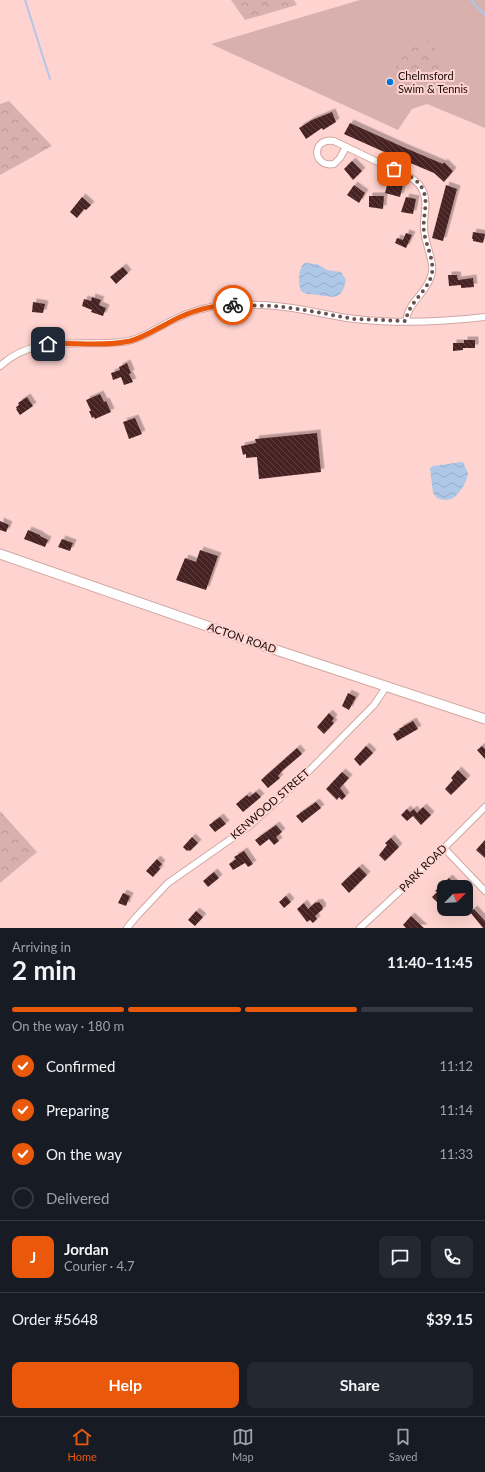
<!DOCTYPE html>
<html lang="en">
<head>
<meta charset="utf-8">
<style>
  body { margin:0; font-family:Lato,sans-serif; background:#242831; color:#f1f3f6; height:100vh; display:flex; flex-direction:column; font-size:15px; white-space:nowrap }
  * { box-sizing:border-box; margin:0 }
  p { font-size:13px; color:#9ea1a6 }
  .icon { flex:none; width:22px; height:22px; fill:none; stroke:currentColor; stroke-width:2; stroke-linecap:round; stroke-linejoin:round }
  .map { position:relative; height:928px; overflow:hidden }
  .side { display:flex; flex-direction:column; background:#171b24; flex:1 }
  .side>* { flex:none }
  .needle { width:26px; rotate:66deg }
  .fabs { position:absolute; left:437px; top:880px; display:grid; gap:8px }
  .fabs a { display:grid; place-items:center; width:36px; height:36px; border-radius:8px; background:#171b24; box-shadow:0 4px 16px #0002; font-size:20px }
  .pin { position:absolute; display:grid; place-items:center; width:34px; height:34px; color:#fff; margin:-17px; border-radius:8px; box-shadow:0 2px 6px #0006 }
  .courier { position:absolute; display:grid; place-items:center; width:40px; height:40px; margin:-20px; border:3px solid #ea580c; border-radius:50%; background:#fff; color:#222; box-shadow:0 1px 5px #0007 }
  .head em { font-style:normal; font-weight:700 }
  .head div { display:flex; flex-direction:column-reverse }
  .head { display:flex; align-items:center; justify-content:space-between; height:68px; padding:0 12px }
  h1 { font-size:26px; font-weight:700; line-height:30px }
  .bar { display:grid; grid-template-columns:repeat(4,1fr); gap:6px 4px; align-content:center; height:48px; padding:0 12px }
  .bar i { height:5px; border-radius:3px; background:#363941 }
  .bar .current { background:#ea580c }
  .bar p { grid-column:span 4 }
  .line { display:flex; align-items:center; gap:10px; padding:0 12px; border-top:1px solid #363941 }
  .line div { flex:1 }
  .round { display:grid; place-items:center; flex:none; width:42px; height:42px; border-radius:8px; background:#242831 }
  ol { padding:0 12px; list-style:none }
  li { display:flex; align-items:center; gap:12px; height:44px }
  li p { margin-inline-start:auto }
  li .icon { padding:4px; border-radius:50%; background:#ea580c; color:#fff; stroke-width:4 }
  li:last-child { color:#9ea1a6 }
  li i { width:22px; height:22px; border:2px solid #363941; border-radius:50% }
  .button { display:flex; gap:8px; margin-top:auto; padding:8px 12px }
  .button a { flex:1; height:46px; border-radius:8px; background:#ea580c; color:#fff; font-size:16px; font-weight:700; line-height:46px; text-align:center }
  .button a+a { background:#242831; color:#f1f3f6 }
  .dock { display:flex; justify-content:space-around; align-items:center; height:56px; border-top:1px solid #363941; background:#171b24; font-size:11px; color:#9ea1a6 }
  .dock a { display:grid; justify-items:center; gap:2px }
  .dock .current { color:#ea580c }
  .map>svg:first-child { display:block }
  .grass { fill:#d8b0ad }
  .park { fill:url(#park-crowns) }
  .water { fill:url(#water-waves) }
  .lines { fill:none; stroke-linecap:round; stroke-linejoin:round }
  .stream { stroke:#afc8e8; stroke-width:2 }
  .building { fill:url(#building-back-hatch); filter:url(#shadow) }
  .street-casing { stroke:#d1a7a4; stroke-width:8 }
  .secondary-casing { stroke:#d1a7a4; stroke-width:11 }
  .street { stroke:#fff; stroke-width:6 }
  .secondary { stroke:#fff; stroke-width:9 }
  .done { stroke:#6a514f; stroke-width:4; stroke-dasharray:0 7.2 }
  .route { stroke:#ea580c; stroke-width:5 }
  .poi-dot { fill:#0275dc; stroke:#ffd4d0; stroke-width:1.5 }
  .labels { text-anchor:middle; stroke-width:4; stroke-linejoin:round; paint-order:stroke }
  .poi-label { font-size:11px; fill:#190b0a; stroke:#ffd4d0; text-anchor:start }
  .street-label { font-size:11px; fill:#190b0a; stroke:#ffd4d0 }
</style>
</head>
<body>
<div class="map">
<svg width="485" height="928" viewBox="0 0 485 928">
  <defs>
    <pattern id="park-crowns" width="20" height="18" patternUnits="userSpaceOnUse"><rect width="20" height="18" fill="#d8b0ad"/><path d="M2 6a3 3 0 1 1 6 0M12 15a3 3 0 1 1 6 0" fill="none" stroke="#b99694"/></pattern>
    <pattern id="water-waves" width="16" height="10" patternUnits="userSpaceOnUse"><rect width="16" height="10" fill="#afc8e8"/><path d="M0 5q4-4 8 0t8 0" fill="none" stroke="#96aac6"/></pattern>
    <pattern id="building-back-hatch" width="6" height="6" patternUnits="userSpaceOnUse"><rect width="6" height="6" fill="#472422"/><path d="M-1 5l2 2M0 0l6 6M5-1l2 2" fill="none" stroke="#5e4140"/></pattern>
    <filter id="shadow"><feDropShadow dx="3.5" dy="-3.5" stdDeviation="0" flood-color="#0004"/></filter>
  </defs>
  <rect width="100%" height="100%" fill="#ffd4d0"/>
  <path class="grass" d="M360,0H485V128L427,104L412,109L398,130L211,44Z"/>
  <path class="park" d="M231,0H294L297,5L245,20Z
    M432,39L444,73L403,87L392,54Z
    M9,101L52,146L0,175V104Z
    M0,811L37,852L0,883Z"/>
  <path class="water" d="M304,263L317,264L327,270L341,272L346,280C342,299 336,298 319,295C312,294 306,295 301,291C298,282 298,270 304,263Z
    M460,462H463L468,473C467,482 458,499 447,500C444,500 440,499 437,498L433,493L430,468L433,466L455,463Z"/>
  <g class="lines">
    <path class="stream" d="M25,0L50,79
      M471,0L485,15"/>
  </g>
  <path class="building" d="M332,112L336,122L323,130L322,128L306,139L299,128L312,120Z
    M350,123L403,147L443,164L444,162L453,171L444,182L434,173L382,151L344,134Z
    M352,161L362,171L353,180L344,169Z
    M388,181L403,185L400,197L385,193Z
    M354,185L365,193L359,203L347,195Z
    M446,185L457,189L443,241L432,238Z
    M369,196H384L383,209L369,207Z
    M82,197L91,205L86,210L84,209L77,218L70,212Z
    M406,197L416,199L413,214L401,212Z
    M473,232L485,234L483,243L473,241V239H472Z
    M406,233L412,235L406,248L395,243L397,238L403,240Z
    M123,267L128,273L116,284L110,277Z
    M448,275H457L458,280L473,278L474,287L461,288V285L449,286Z
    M92,297L101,300L99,305L106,308L103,316L91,312L92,310L82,306L84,299L91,301Z
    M33,302L45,304L43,313L32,312Z
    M464,340H475V348H463V350L453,351V343H464Z
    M127,363L131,373L129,374L133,382L124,385L121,377L113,380L111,373L120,370L119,367Z
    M100,394L104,402L106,401L111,412L95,419L94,417L92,418L89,411H91L86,400Z
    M27,397L33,406L20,415L16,409H17L16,407L19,405L18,403Z
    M135,418L142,434L129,439L123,422Z
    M317,433L321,472L259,479L257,457L246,458V454L243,455L241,446L256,443L255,439Z
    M0,521L9,525L6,532L0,530Z
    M28,530L40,535V536L48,540L45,547L24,539Z
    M62,539L73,543L70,551L58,547Z
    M200,550L218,556L206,590L176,580L185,558L196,562Z
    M348,693L356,697L349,710L342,706Z
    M329,713L334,718L332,721L334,723L324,734L317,727Z
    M413,721L418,729L397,741L393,734L400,730L399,729Z
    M366,746L373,753L360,766L354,759Z
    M482,746L485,749V759L477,750Z
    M297,748L302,754L282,771L278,776L280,778L268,788L261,780Z
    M458,770L467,779L451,795L445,789L453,780L451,778Z
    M342,772L349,778L340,788L346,796L342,800L339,797L337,800L326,789Z
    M256,792L261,797L243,812L236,804L247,795L249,797Z
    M316,802L321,808L302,823L296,816Z
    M423,807L431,815L421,825L413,816L407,821L401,815L407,809L410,812L414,809L417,813Z
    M220,817L226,824L215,832L209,825Z
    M276,825L282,832L276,837L279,841L274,845L269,839L260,846L255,840Z
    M192,837L198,843L190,851L188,850L187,851L183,847Z
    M391,838L399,847L385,861L379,855L387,845L385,843Z
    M485,840V858L476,850Z
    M244,851L253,864L248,867L245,863L233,870L229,864L236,859L234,857Z
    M157,859L162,864L159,867L160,869L153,877L146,871Z
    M359,867L367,875L349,893L341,884Z
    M214,872L219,878L208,887L203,881Z
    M449,878L458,887H444V897L438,903L432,897L437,892L435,891Z
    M123,893L130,896L126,906L118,903Z
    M286,896L291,902L284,908L279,902Z
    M316,902L317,903L319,902L323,907L322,908L323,909L315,916L317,919L313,923L310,920L307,922L297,909L304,903L308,909Z
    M474,909L485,921V928H483L470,912Z
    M196,911L203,917L195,926L188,920Z
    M411,916L424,928H406L403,925Z"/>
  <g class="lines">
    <g class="street-casing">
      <path id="street" d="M346,147L340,158L334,164C312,168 311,137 334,141L411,178C418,182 422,187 424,194C428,206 423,217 424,228C424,243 436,263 431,276C426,294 408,302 406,321
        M0,366C34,334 80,347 122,342C140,340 155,329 171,321C189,312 207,306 226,305C252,304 279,305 304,310C321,313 338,317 355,319C398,324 442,322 485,317
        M444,848L485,891
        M127,928L136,917L168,883L248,827L302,778L374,705L386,687
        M360,928L415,877L485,807"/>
    </g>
    <g class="secondary-casing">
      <path id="secondary" d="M0,554L270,648L485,719"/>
    </g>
    <use href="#street" class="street"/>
    <use href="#secondary" class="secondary"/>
  </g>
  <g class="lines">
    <path class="done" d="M233,305L275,306L305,310L354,319L406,321C408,303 425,294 431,277C436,263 426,246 424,232C422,218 429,203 423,190C418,178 405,174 394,169"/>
    <path class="route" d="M48,344C75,342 104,347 130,341C145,337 158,328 172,321C191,311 211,305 233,305"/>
  </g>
  <circle class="poi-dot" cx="390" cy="82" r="4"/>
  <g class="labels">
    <g class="poi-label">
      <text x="398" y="80">Chelmsford<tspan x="398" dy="13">Swim &amp; Tennis</tspan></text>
    </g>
    <g class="street-label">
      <text transform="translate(242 638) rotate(19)" y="4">ACTON ROAD</text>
      <text transform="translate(270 804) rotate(-41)" y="4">KENWOOD STREET</text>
      <text transform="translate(423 868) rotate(-45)" y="4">PARK ROAD</text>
    </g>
  </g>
</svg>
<div class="fabs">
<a><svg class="needle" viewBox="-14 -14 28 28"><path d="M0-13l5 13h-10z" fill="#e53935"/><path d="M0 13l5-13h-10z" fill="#9ea1a6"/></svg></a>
</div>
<div class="pin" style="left:394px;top:169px;background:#ea580c"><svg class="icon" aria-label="bag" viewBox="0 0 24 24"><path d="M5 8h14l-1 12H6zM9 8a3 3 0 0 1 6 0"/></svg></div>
<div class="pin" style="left:48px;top:344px;background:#1f2937"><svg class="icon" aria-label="home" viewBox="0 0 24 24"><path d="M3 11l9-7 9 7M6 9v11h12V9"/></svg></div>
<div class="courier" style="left:233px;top:305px"><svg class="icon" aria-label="bike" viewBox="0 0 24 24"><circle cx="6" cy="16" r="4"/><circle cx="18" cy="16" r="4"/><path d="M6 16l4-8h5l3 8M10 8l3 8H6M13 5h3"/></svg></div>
</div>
<section class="side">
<div class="head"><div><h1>2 min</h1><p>Arriving in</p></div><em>11:40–11:45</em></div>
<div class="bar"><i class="current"></i><i class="current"></i><i class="current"></i><i></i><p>On the way · 180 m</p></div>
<ol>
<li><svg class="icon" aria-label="check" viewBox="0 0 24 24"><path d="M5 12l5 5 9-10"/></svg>Confirmed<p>11:12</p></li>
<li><svg class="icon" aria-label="check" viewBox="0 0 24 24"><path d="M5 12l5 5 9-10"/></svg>Preparing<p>11:14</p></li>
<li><svg class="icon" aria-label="check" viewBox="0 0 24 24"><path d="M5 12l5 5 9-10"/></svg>On the way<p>11:33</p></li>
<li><i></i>Delivered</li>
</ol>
<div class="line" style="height:72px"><b class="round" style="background:#ea580c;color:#fff">J</b><div><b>Jordan</b><p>Courier · 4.7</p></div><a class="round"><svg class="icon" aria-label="chat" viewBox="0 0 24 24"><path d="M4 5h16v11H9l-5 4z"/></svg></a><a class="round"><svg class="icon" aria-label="phone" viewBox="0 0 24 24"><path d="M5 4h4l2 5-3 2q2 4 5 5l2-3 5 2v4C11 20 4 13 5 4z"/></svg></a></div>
<div class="line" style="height:52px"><div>Order #5648</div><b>$39.15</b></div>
<div class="button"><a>Help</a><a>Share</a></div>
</section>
<nav class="dock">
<a class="current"><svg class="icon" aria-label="home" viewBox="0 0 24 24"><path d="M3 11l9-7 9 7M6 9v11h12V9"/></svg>Home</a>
<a><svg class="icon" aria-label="map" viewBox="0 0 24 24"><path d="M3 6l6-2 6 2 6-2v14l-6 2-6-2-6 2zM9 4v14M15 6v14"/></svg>Map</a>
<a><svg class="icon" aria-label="saved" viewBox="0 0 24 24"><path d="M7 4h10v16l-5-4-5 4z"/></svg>Saved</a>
</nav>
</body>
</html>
